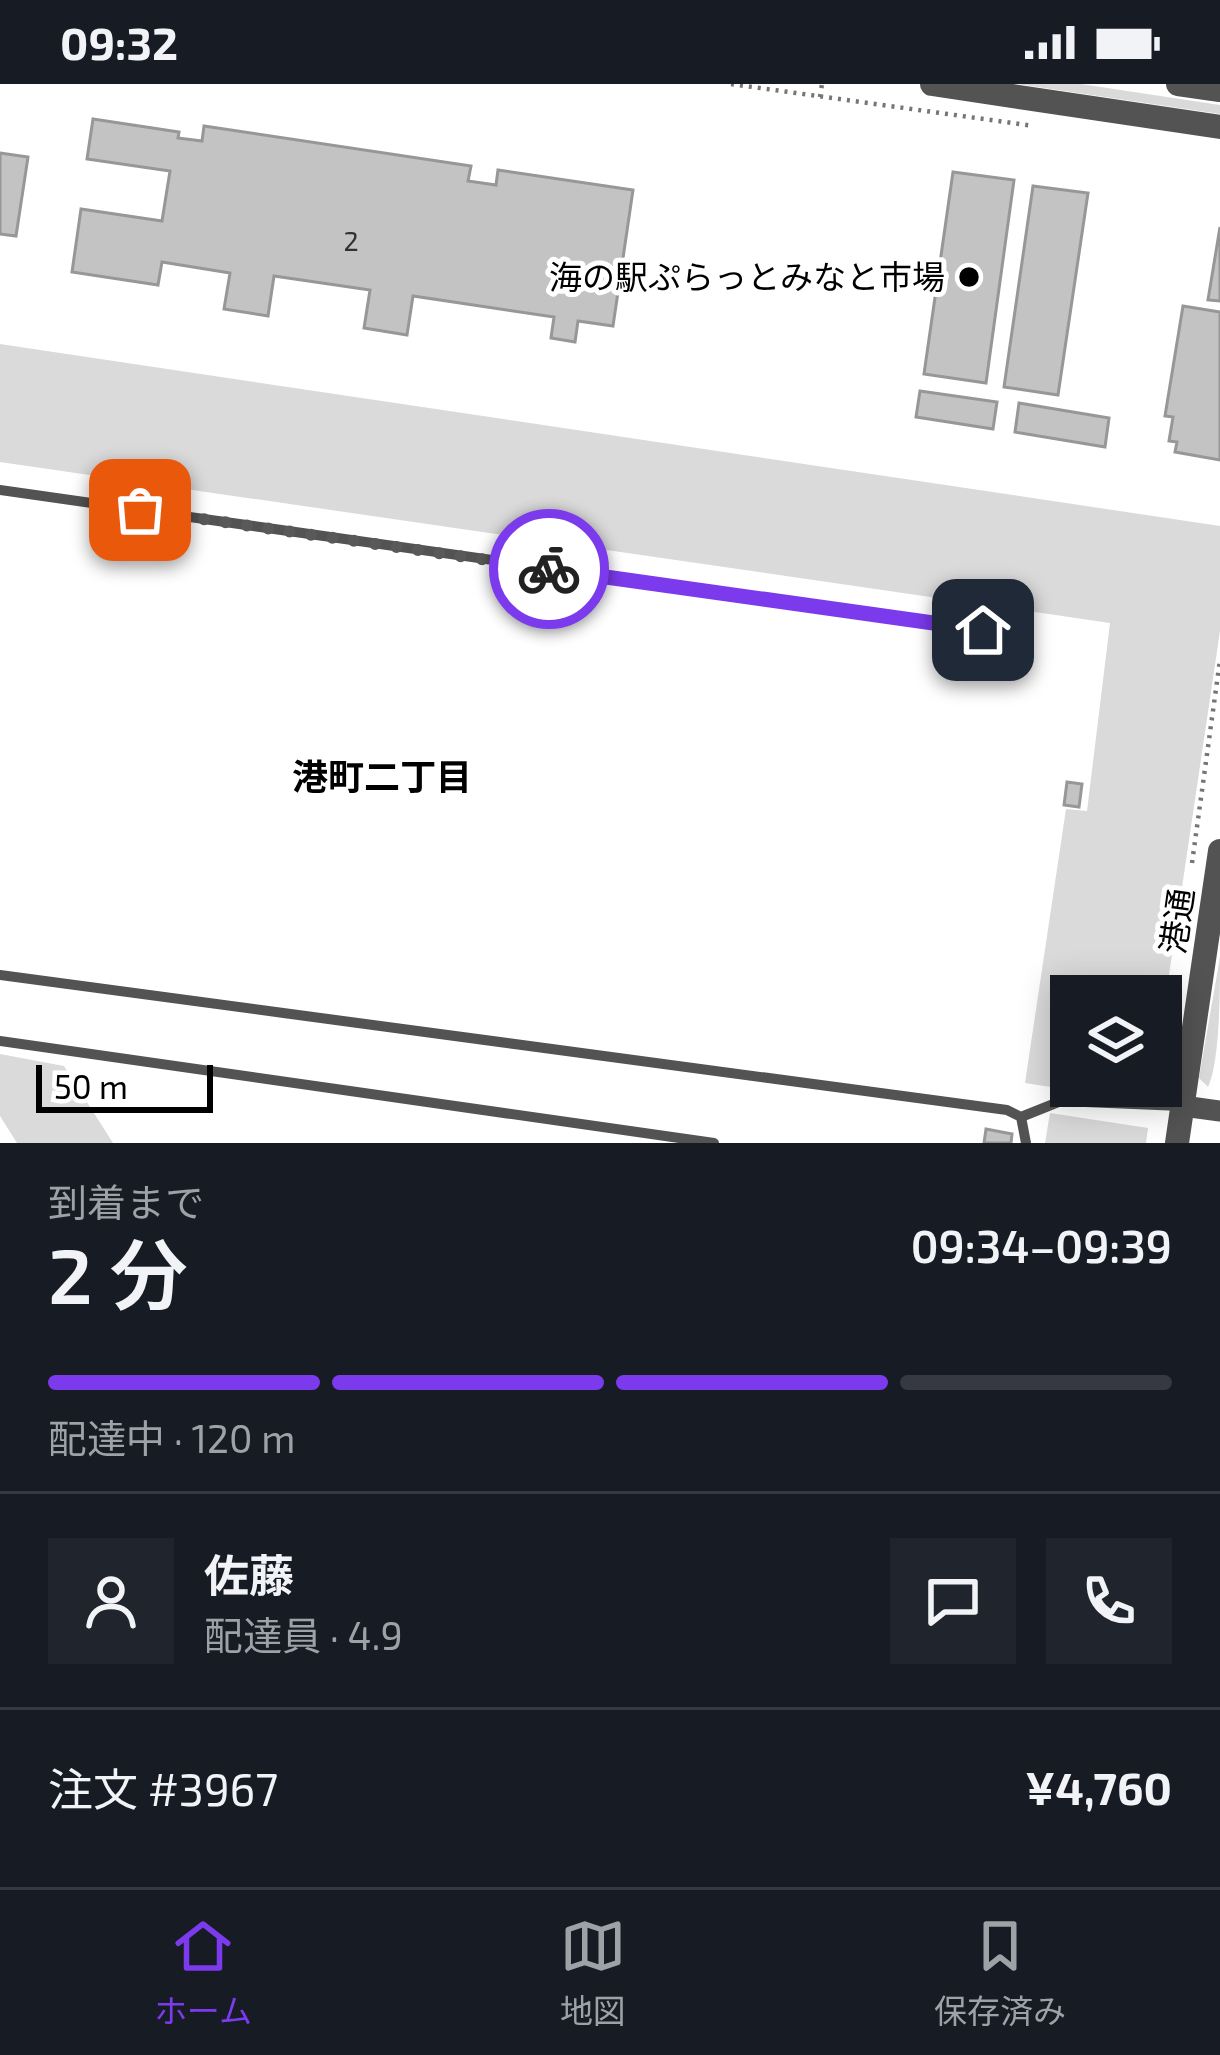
<!DOCTYPE html>
<html lang="ja">
<head>
<meta charset="utf-8">
<style>
  body { margin:0; font-family:"Exo 2","Noto Sans JP",sans-serif; background:#20242c; color:#f1f3f6; height:100vh; display:flex; flex-direction:column; font-size:45px; white-space:nowrap }
  * { box-sizing:border-box; margin:0 }
  p { font-size:39px; color:#9ea1a6 }
  .icon { flex:none; width:66px; height:66px; fill:none; stroke:currentColor; stroke-width:2; stroke-linecap:round; stroke-linejoin:round }
  .map { position:relative; height:1059px; overflow:hidden }
  .sheet { display:flex; flex-direction:column; background:#171b24; flex:1 }
  .sheet>* { flex:none }
  .buttons { position:absolute; left:1050px; top:891px; display:grid; gap:24px }
  .buttons a { display:grid; place-items:center; width:132px; height:132px; border-radius:0px; background:#171b24; box-shadow:0 6px 30px #0003; font-size:60px }
  .scale { position:absolute; left:36px; bottom:30px; width:177px; box-sizing:border-box; padding-left:12px; border:6px solid #000; border-top:0; font-size:33px; line-height:42px; white-space:nowrap; color:#000; -webkit-text-stroke:9px #fff; paint-order:stroke }
  .pin { position:absolute; display:grid; place-items:center; width:102px; height:102px; color:#fff; margin:-51px; border-radius:24px; box-shadow:0 6px 18px #0006 }
  .courier { position:absolute; display:grid; place-items:center; width:120px; height:120px; margin:-60px; border:9px solid #7c3aed; border-radius:50%; background:#fff; color:#222; box-shadow:0 3px 15px #0007 }
  .head em { font-style:normal; font-weight:600 }
  .head div { display:flex; flex-direction:column-reverse }
  .head { display:flex; align-items:center; justify-content:space-between; height:204px; padding:0 48px }
  h1 { font-size:78px; font-weight:600; line-height:90px }
  .bar { display:grid; grid-template-columns:repeat(4,1fr); gap:18px 12px; align-content:center; height:144px; padding:0 48px }
  .bar i { height:15px; border-radius:9px; background:#363941 }
  .bar .selected { background:#7c3aed }
  .bar p { grid-column:span 4 }
  .line { display:flex; align-items:center; gap:30px; padding:0 48px; border-top:3px solid #363941 }
  .line div { flex:1 }
  .round { display:grid; place-items:center; flex:none; width:126px; height:126px; border-radius:0px; background:#20242c }
  .status { display:flex; justify-content:space-between; align-items:center; height:84px; padding:0 60px; background:#171b24; direction:ltr }
  .status svg { height:33px; fill:currentColor }
  .tab-bar { display:flex; justify-content:space-around; align-items:center; height:168px; border-top:3px solid #363941; background:#171b24; font-size:33px; color:#9ea1a6 }
  .tab-bar a { display:grid; justify-items:center; gap:6px }
  .tab-bar .selected { color:#7c3aed }
  .map>svg:first-child { display:block }
  .green { fill:#dadada }
  .building { fill:#c3c3c3; stroke:#979797; stroke-width:3 }
  .lines { fill:none; stroke-linecap:round; stroke-linejoin:round }
  .path { stroke:#757575; stroke-width:4.5; stroke-dasharray:3 6; stroke-linecap:butt }
  .service { stroke:#535353; stroke-width:10 }
  .minor { stroke:#535353; stroke-width:21 }
  .tertiary { stroke:#535353; stroke-width:24 }
  .done { stroke:#595959; stroke-width:12; stroke-dasharray:0 21.6 }
  .route { stroke:#7c3aed; stroke-width:15 }
  .poi-dot { fill:#000; stroke:#fff; stroke-width:4.5 }
  .labels { text-anchor:middle; stroke-width:10; stroke-linejoin:round; paint-order:stroke }
  .number-label { font-size:27px; fill:#313131 }
  .poi-label { font-size:33px; fill:#000; stroke:#fff; text-anchor:end }
  .street-label { font-size:33px; fill:#000; stroke:#fff }
  .neighbourhood-label { font-size:36px; font-weight:bold; fill:#000; stroke:#fff }
</style>
</head>
<body>
<div class="status"><b>09:32</b><svg viewBox="0 0 49 12"><path d="M0 12V9h3v3zM5 12V6h3v6zM10 12V3h3v9zM15 12V0h3v12zM26 1h20v11H26zM47 4h2v5h-2z"/></svg></div>
<div class="map">
<svg width="1220" height="1059" viewBox="0 0 1220 1059">
  <rect width="100%" height="100%" fill="#fff"/>
  <path class="green" d="M1017,0H1081L1220,21V30Z
    M0,260L1220,442V547L1161,945V912H1071V1002H1112L1089,1009L1025,999L1066,725L1087,727L1110,539L0,378Z
    M1220,873C1220,907 1220,978 1208,1003L1199,994Z
    M0,970L64,982L113,1059H17L0,1032Z
    M1050,1029L1148,1044L1146,1059H1045Z"/>
  <path class="building" d="M93,35L179,48L178,54L202,57L204,42L471,82L468,97L496,101L498,86L633,106L613,242L578,237L575,258L551,254L554,233L413,212L407,251L364,244L370,206L274,192L268,232L224,225L230,189L162,178L158,201L72,188L81,125L162,137L170,87L87,75Z
    M0,69L28,73L16,152L0,150Z
    M953,88L1014,96L986,299L924,290Z
    M1033,102L1088,109L1058,311L1004,303Z
    M1220,143V217L1208,216Z
    M1183,222L1220,228V376L1175,368L1177,358L1169,357L1173,333L1165,332Z
    M920,307L997,318L993,345L916,333Z
    M1019,319L1109,334L1105,363L1015,348Z
    M1067,698L1082,700L1079,723L1064,721Z
    M986,1045L1012,1050L1011,1059H984Z"/>
  <g class="lines">
    <path class="path" d="M731,0L1034,42
      M820,13L822,0
      M1192,779L1220,576"/>
    <path class="service" d="M0,406L984,546
      M0,891L1007,1026L1021,1033L1026,1059
      M0,957L714,1059
      M1021,1033L1061,1017L1181,1022"/>
    <path class="minor" d="M1183,1022L1220,1027"/>
    <path class="tertiary" d="M932,0L1220,43
      M1178,0L1220,6
      M1177,1059L1220,767"/>
  </g>
  <g class="lines">
    <path class="done" d="M140,426L549,485"/>
    <path class="route" d="M549,485L983,546"/>
  </g>
  <circle class="poi-dot" cx="969" cy="193" r="12"/>
  <g class="labels">
    <g class="number-label">
      <text x="351" y="167">2</text>
    </g>
    <g class="poi-label">
      <text x="945" y="205">海の駅ぷらっとみなと市場</text>
    </g>
    <g class="street-label">
      <text transform="translate(1177 837) rotate(-82)" y="12">港通</text>
    </g>
    <g class="neighbourhood-label">
      <text x="382" y="706">港町二丁目</text>
    </g>
  </g>
</svg>
<div class="buttons">
<a><svg class="icon" aria-label="layers" viewBox="0 0 24 24"><path d="M12 4l9 5-9 5-9-5zM3 14l9 5 9-5"/></svg></a>
</div>
<div class="scale">50 m</div>
<div class="pin" style="left:140px;top:426px;background:#ea580c"><svg class="icon" aria-label="bag" viewBox="0 0 24 24"><path d="M5 8h14l-1 12H6zM9 8a3 3 0 0 1 6 0"/></svg></div>
<div class="pin" style="left:983px;top:546px;background:#1f2937"><svg class="icon" aria-label="home" viewBox="0 0 24 24"><path d="M3 11l9-7 9 7M6 9v11h12V9"/></svg></div>
<div class="courier" style="left:549px;top:485px"><svg class="icon" aria-label="bike" viewBox="0 0 24 24"><circle cx="6" cy="16" r="4"/><circle cx="18" cy="16" r="4"/><path d="M6 16l4-8h5l3 8M10 8l3 8H6M13 5h3"/></svg></div>
</div>
<section class="sheet">
<div class="head"><div><h1>2 分</h1><p>到着まで</p></div><em>09:34–09:39</em></div>
<div class="bar"><i class="selected"></i><i class="selected"></i><i class="selected"></i><i></i><p>配達中 · 120 m</p></div>
<div class="line" style="height:216px"><a class="round"><svg class="icon" aria-label="person" viewBox="0 0 24 24"><circle cx="12" cy="8" r="4"/><path d="M4 21q1-7 8-7t8 7"/></svg></a><div><b>佐藤</b><p>配達員 · 4.9</p></div><a class="round"><svg class="icon" aria-label="chat" viewBox="0 0 24 24"><path d="M4 5h16v11H9l-5 4z"/></svg></a><a class="round"><svg class="icon" aria-label="phone" viewBox="0 0 24 24"><path d="M5 4h4l2 5-3 2q2 4 5 5l2-3 5 2v4C11 20 4 13 5 4z"/></svg></a></div>
<div class="line" style="height:156px"><div>注文 #3967</div><b>¥4,760</b></div>
</section>
<nav class="tab-bar">
<a class="selected"><svg class="icon" aria-label="home" viewBox="0 0 24 24"><path d="M3 11l9-7 9 7M6 9v11h12V9"/></svg>ホーム</a>
<a><svg class="icon" aria-label="map" viewBox="0 0 24 24"><path d="M3 6l6-2 6 2 6-2v14l-6 2-6-2-6 2zM9 4v14M15 6v14"/></svg>地図</a>
<a><svg class="icon" aria-label="saved" viewBox="0 0 24 24"><path d="M7 4h10v16l-5-4-5 4z"/></svg>保存済み</a>
</nav>
</body>
</html>
